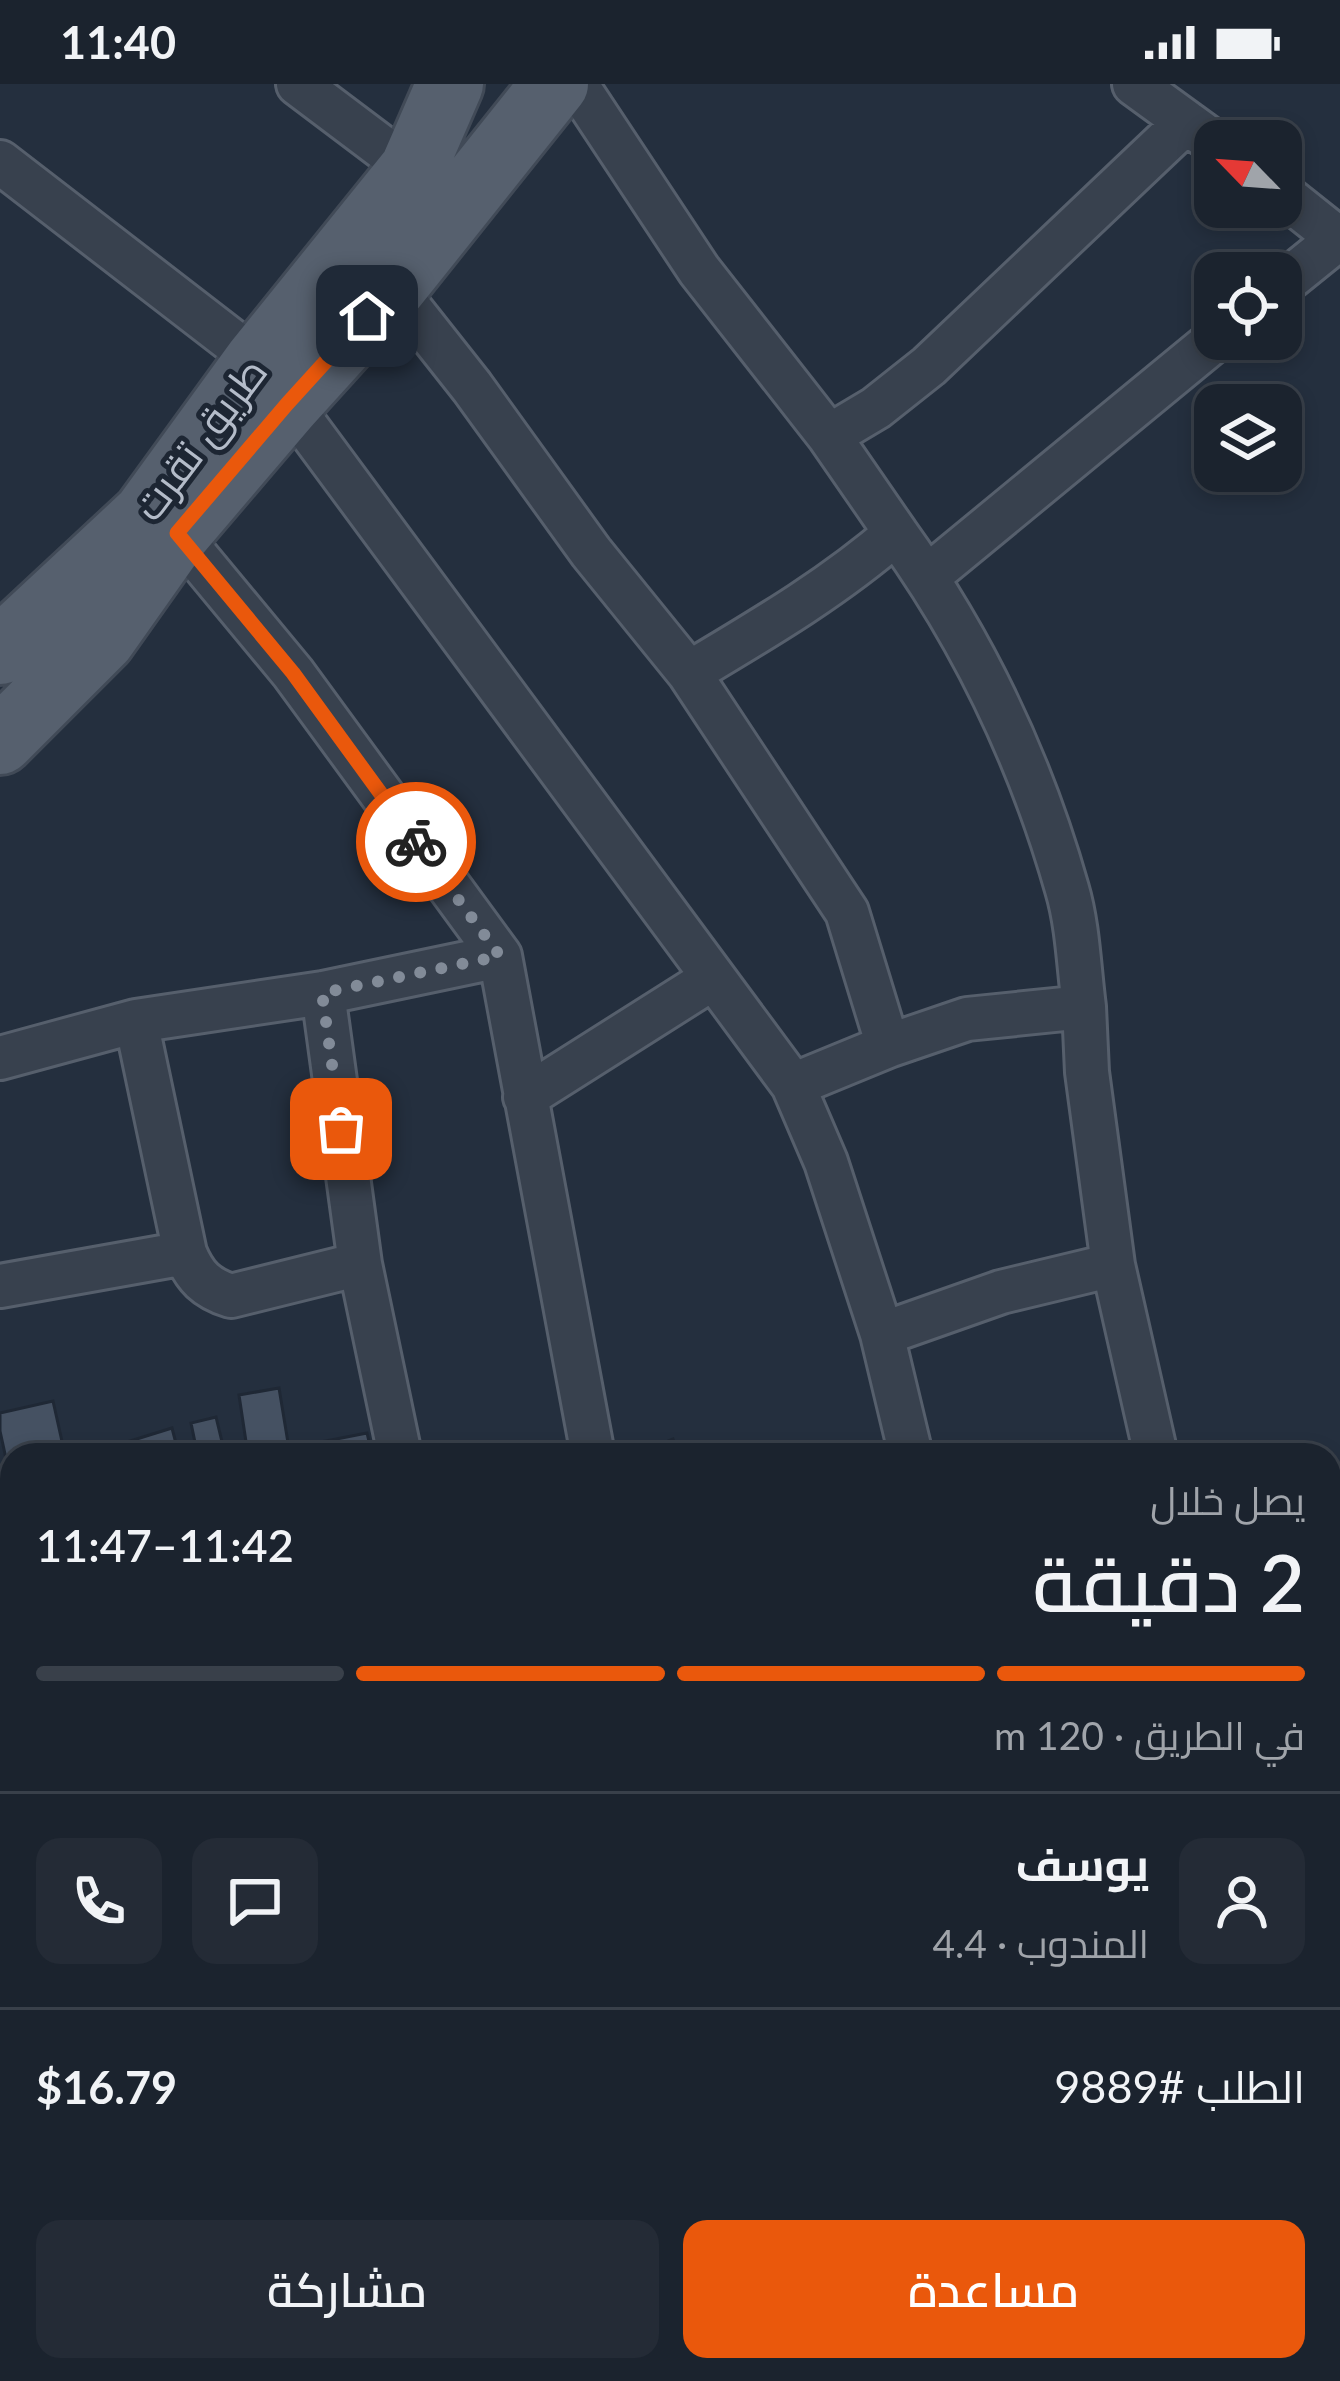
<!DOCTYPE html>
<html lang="ar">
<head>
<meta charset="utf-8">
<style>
  body { margin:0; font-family:Lato,Cairo,sans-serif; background:#242b36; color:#f1f3f6; direction:rtl; height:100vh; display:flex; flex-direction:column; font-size:45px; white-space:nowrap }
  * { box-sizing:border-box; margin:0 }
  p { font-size:39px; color:#a0a4aa }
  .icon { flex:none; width:66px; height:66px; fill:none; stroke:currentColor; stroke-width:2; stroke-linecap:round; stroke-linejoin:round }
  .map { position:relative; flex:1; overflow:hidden; direction:ltr }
  .details { position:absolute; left:0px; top:1359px; width:1341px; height:939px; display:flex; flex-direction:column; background:#1b232e; border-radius:36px 36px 0 0; box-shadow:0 6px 18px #0003,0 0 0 3px #39404a; direction:rtl }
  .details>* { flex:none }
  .needle { width:78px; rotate:295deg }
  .controls { position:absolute; left:1194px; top:36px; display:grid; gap:24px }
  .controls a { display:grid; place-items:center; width:108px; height:108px; border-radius:24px; background:#1b232e; box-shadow:0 6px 18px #0003,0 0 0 3px #39404a; font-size:60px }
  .pin { position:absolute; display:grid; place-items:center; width:102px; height:102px; color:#fff; margin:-51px; border-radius:24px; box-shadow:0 6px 18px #0006 }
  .courier { position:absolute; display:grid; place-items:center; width:120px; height:120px; margin:-60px; border:9px solid #ea580c; border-radius:50%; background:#fff; color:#222; box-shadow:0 3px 15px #0007 }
  .summary em { font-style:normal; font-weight:600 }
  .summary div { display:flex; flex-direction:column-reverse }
  .summary { display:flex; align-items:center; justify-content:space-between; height:204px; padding:0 36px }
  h1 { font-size:78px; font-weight:600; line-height:90px }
  .bar { display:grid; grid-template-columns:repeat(4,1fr); gap:18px 12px; align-content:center; height:144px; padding:0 36px }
  .bar i { height:15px; border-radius:9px; background:#39404a }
  .bar .selected { background:#ea580c }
  .bar p { grid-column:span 4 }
  .line { display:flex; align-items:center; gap:30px; padding:0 36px; border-top:3px solid #39404a }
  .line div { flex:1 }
  .round { display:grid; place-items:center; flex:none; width:126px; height:126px; border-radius:24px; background:#242b36 }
  .primary-button { display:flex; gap:24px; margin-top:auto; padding:24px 36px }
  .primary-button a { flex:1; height:138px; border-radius:24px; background:#ea580c; color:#fff; font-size:48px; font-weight:600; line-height:138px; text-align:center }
  .primary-button a+a { background:#242b36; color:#f1f3f6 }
  .status { display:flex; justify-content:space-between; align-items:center; height:84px; padding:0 60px; background:#1b232e; direction:ltr }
  .status svg { height:33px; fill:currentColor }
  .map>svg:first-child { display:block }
  .building { fill:#455162; stroke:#1f2835; stroke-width:3 }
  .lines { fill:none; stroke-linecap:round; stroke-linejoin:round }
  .minor-casing { stroke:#565f6c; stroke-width:48 }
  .primary-casing { stroke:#414a57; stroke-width:72 }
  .minor { stroke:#38414e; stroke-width:42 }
  .primary { stroke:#56606e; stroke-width:66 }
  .done { stroke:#828b98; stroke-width:12; stroke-dasharray:0 21.6 }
  .route { stroke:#ea580c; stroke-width:15 }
  .labels { text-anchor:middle; stroke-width:10; stroke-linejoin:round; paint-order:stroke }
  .street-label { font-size:42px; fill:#b4bcc9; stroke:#1d2633 }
</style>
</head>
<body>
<div class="status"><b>11:40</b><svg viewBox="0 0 49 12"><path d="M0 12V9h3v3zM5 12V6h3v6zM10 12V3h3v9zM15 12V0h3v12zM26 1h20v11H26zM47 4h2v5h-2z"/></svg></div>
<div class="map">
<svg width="1340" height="2297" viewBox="0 0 1340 2297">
  <rect width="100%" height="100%" fill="#242f3e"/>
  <path class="building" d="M279,1304L290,1371H248L239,1311Z
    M53,1317L65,1371H12V1402L0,1347V1329Z
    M216,1333L223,1362L197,1368L191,1339Z
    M172,1344L179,1371H131L127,1358Z
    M367,1349L372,1370L319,1371L316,1359Z
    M673,1355L679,1371H657L654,1363Z
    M12,1439V1481L0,1484V1442Z
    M12,1515V1541L0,1543V1518Z
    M12,1544V1731L0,1734V1623L5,1622L0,1593V1547Z
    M1340,2213V2265L1329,2266V2215Z
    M0,2248L12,2256V2274L0,2293Z
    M87,2286H157L153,2292L160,2297H80Z
    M290,2286H314L307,2297H283Z
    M375,2286H400L394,2297H368Z
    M471,2286H501L513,2292L510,2297H465Z
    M553,2286H556L574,2297H546Z
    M1022,2286H1084L1086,2297H1024Z"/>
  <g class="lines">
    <g class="minor-casing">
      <path id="minor" d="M298,0L432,101
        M576,0L699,186L829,352
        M1134,0L1215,59
        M0,78L258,277L793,1001L826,1078L882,1250L911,1371
        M1281,109L1340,156
        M1281,201L1338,155
        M393,203L472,303L591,468L689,589L847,828L888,962
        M177,449L293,589L500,872
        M896,449C973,556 1031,678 1067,805C1078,842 1079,885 1084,923
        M927,493L1216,255
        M689,589C761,546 833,504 896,449L829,352L876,324L929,282L1186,38
        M323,909L360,1180L400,1371
        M136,937L185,1169
        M0,974L136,937L323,909L500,872L593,1371
        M793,1001L888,962L967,935L1084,923L1087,988L1113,1181L1156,1371
        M525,1013L713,894
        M0,1202L185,1169C195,1193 206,1204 231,1212L360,1180
        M882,1250L1001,1208L1113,1181
        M1,1428L12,1427
        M0,1813L12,1823
        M1329,1846L1340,1890
        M0,1951L12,1955
        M696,2286L715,2297
        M773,2286L774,2297
        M1109,2286L1111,2297
        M58,2297L65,2286
        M437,2297L445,2286
        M1302,2297L1340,2296"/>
    </g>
    <g class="primary-casing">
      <path id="primary" d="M0,567L146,431L258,277L413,85L450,0
        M0,657L102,555L177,449L287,320L393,203L555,0"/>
    </g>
    <use href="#minor" class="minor"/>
    <use href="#primary" class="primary"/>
  </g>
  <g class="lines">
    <path class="done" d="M341,1045L322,909L500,872L416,758"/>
    <path class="route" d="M367,232L287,320L177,449L293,589L416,758"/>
  </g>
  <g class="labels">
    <g class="street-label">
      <text transform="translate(200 355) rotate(-53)" y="15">طريق تقرت</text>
    </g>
  </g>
</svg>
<div class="controls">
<a><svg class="needle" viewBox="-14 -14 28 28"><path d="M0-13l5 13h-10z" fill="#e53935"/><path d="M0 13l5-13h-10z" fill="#a0a4aa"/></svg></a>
<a><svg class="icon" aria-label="locate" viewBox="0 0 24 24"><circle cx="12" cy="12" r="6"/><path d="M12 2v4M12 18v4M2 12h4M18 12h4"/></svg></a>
<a><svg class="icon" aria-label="layers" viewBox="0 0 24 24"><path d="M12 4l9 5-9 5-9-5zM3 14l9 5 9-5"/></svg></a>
</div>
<div class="pin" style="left:341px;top:1045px;background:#ea580c"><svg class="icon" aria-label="bag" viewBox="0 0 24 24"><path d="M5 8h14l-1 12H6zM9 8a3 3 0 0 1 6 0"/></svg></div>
<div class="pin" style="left:367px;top:232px;background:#1f2937"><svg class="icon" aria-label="home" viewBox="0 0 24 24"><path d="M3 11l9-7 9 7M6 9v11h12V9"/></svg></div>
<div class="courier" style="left:416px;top:758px"><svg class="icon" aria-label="bike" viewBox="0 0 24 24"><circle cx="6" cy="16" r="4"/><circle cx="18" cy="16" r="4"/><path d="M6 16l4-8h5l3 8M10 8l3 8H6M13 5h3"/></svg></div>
<section class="details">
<div class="summary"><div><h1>2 دقيقة</h1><p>يصل خلال</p></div><em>11:42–11:47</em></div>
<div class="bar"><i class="selected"></i><i class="selected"></i><i class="selected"></i><i></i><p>في الطريق · 120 m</p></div>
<div class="line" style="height:216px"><a class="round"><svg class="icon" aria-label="person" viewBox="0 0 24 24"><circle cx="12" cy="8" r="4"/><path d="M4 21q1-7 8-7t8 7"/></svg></a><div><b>يوسف</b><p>المندوب · 4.4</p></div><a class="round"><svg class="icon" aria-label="chat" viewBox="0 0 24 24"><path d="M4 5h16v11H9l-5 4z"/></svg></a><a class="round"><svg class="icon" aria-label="phone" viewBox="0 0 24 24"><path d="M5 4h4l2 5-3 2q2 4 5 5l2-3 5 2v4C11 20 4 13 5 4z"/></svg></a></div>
<div class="line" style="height:156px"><div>الطلب #9889</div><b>$16.79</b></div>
<div class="primary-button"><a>مساعدة</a><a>مشاركة</a></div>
</section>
</div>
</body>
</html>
